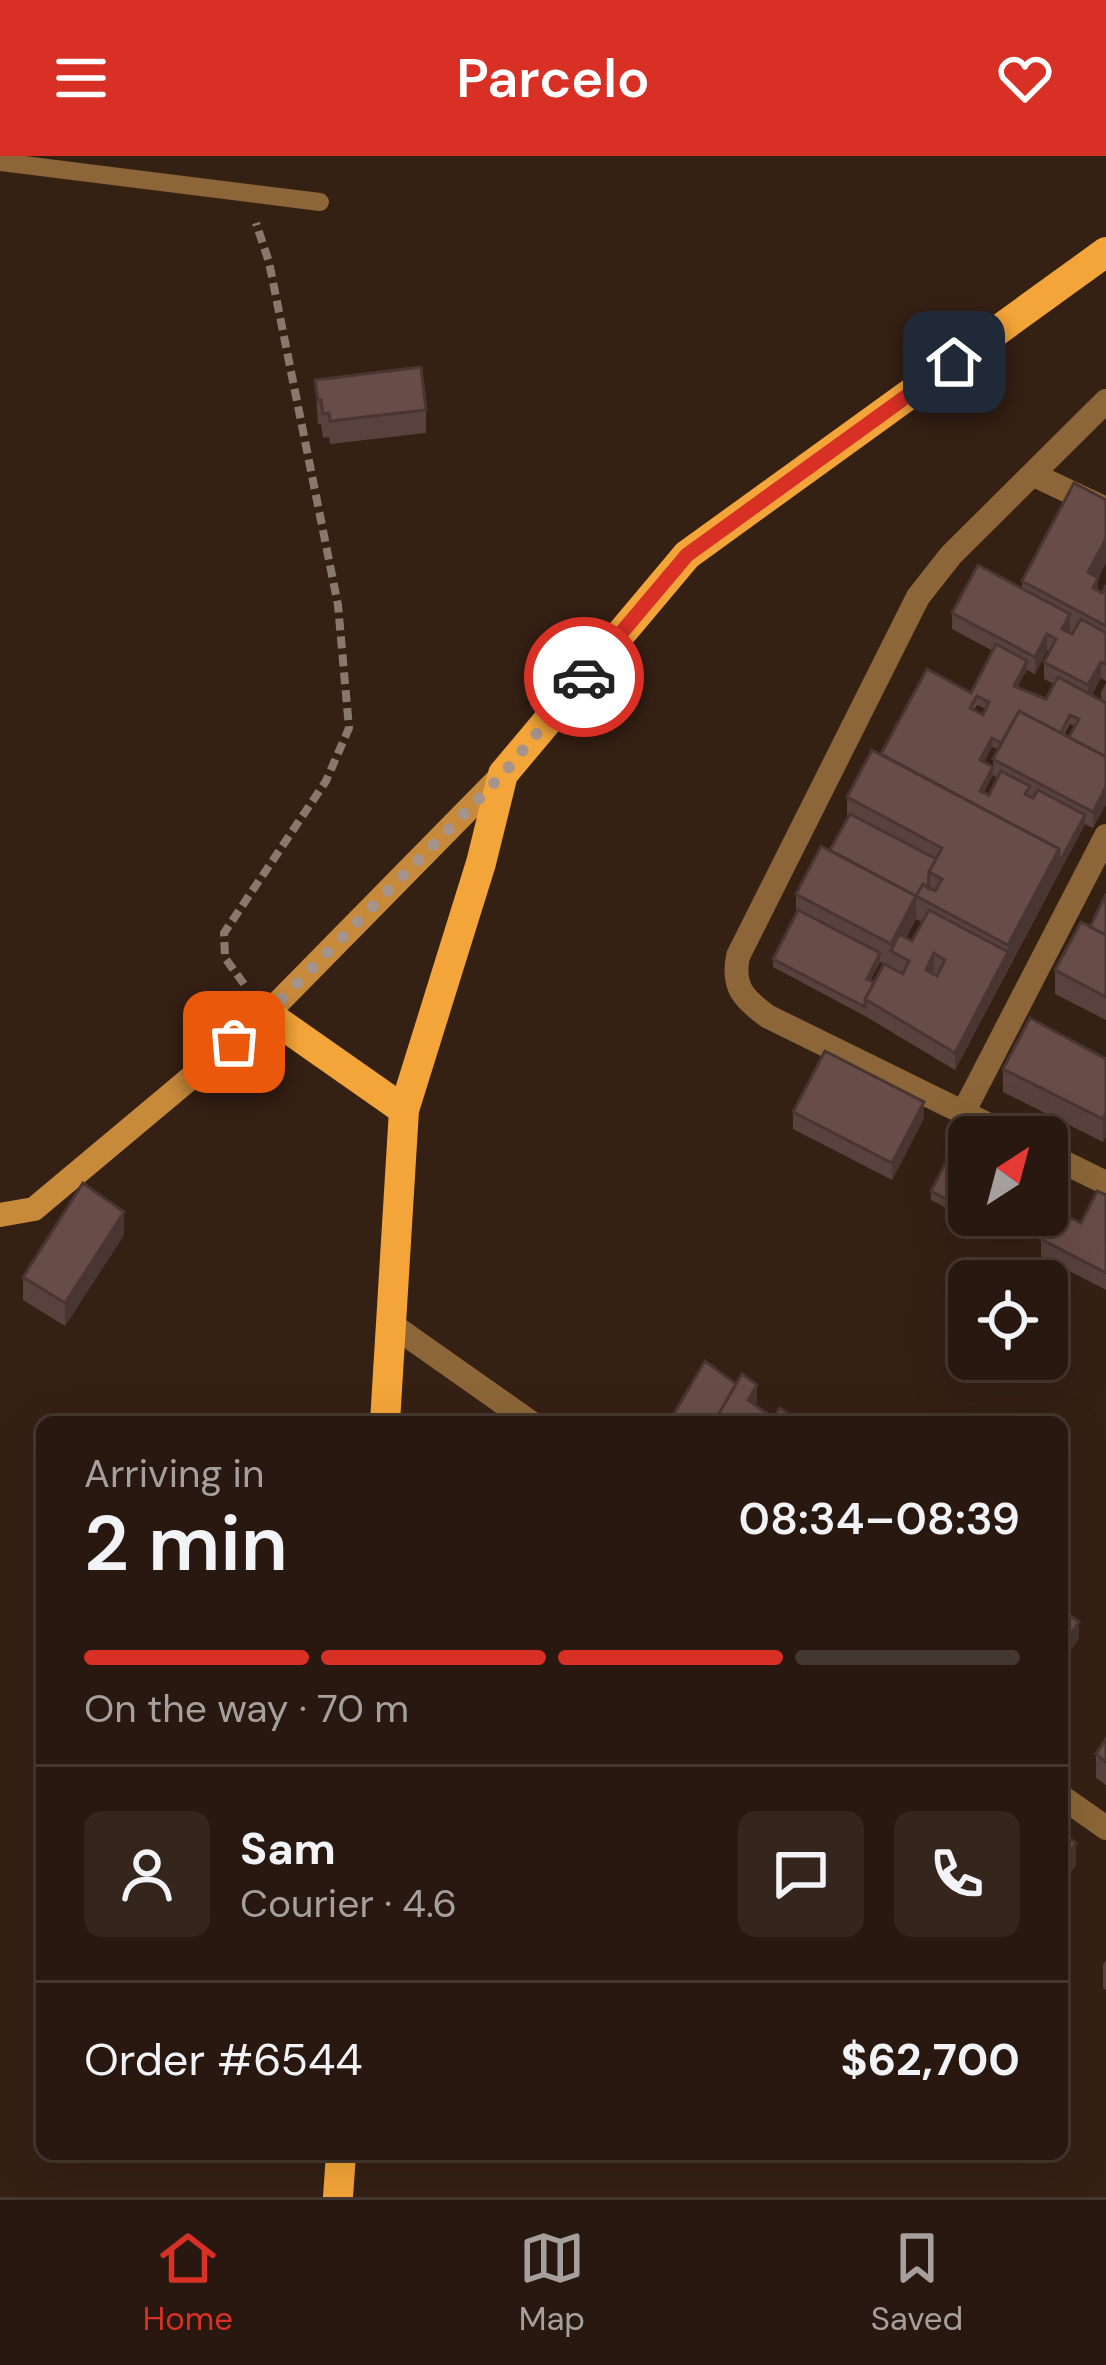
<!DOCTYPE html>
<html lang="en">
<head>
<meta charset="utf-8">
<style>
  body { margin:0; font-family:"DM Sans",sans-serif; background:#34251d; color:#f1f3f6; height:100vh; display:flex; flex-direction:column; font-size:45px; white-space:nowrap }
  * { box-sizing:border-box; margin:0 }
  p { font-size:39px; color:#a5a09e }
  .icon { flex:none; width:66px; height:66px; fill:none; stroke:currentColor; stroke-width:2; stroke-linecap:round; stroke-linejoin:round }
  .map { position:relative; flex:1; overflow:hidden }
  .drawer { position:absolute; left:36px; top:1260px; width:1032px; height:744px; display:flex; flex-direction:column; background:#28180f; border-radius:18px; box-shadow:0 12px 48px #0002,0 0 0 3px #44372f }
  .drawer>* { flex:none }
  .needle { width:78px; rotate:36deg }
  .controls { position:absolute; left:948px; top:960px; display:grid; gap:24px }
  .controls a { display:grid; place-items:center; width:120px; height:120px; border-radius:18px; background:#28180f; box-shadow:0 12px 48px #0002,0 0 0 3px #44372f; font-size:60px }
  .pin { position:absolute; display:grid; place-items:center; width:102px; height:102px; color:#fff; margin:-51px; border-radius:24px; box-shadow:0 6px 18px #0006 }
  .courier { position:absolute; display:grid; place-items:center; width:120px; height:120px; margin:-60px; border:9px solid #d93025; border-radius:50%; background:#fff; color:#222; box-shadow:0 3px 15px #0007 }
  .headline em { font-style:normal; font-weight:600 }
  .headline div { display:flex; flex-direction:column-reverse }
  .headline { display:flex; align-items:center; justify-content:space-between; height:204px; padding:0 48px }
  h1 { font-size:78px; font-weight:600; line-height:90px }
  .bar { display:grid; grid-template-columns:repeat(4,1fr); gap:18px 12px; align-content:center; height:144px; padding:0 48px }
  .bar i { height:15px; border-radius:9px; background:#44372f }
  .bar .selected { background:#d93025 }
  .bar p { grid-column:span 4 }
  .line { display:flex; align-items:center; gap:30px; padding:0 48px; border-top:3px solid #44372f }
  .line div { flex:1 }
  .round { display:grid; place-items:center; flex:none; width:126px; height:126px; border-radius:18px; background:#34251d }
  header { display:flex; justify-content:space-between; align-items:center; height:156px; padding:0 48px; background:#d93025; color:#fff; font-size:54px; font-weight:600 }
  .tabs { display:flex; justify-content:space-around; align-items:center; height:168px; border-top:3px solid #44372f; background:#28180f; font-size:33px; color:#a5a09e }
  .tabs a { display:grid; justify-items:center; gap:6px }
  .tabs .selected { color:#d93025 }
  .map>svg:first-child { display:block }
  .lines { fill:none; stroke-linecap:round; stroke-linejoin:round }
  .path { stroke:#8a786e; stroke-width:8; stroke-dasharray:12 6; stroke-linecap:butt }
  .service { stroke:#8c6638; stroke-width:18 }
  .minor { stroke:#8c6638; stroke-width:24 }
  .secondary { stroke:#c78a3b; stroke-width:24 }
  .primary { stroke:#f4a539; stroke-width:30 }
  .wall { fill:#59413d; fill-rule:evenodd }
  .shaded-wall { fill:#493532 }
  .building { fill:#684c47; stroke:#493532; stroke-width:3; fill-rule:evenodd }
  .done { stroke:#a5948b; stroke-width:12; stroke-dasharray:0 21.6 }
  .route { stroke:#d93025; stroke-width:15 }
</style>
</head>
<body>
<header><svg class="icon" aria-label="menu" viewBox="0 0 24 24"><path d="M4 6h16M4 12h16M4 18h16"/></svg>Parcelo<svg class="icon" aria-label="heart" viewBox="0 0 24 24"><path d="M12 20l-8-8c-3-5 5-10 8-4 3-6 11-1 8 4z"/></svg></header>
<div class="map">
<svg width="1106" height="2041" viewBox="0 0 1106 2041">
  <rect width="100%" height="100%" fill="#352014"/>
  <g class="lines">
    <path class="path" d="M244,828L225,802L224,777L326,625L349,572L338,449L269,106L256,67"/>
    <path class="service" d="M0,6L320,46"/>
    <path class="minor" d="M1034,319L1106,353
      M963,957L1106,680
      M1013,981L767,860C743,842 732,831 738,800L918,441L951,399L1106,245
      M1047,998L1106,1027
      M391,1168L530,1266
      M1062,1641L1106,1672"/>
    <path class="secondary" d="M0,1059L34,1053L267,858L503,618"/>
    <path class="primary" d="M267,858L404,954
      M385,1266L404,954L481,707L503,618L687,399L1106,96
      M338,2041L341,1998"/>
  </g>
  <path class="wall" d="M315,224L426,254V277L330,288L329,281L323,282L321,268H318Z
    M1106,344V407L1098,422V435L1102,437L1106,429V525L1101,522L1092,539L1101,544V536L1106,527V648L1093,672L1085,668L955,914L865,860L773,811V803L796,759V738L830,694L847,664V641L881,598L971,537L993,495L952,473V457L1022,432V425ZM1047,494L1050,496L1044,506V523L1054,528L1046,543L1017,531L1027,514L1035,518ZM977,549L986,553L983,559L974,554ZM1070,568L1075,570L1069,581L1064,579ZM992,591L998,593L993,603V611L984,606ZM993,619L998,622L989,639L984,636ZM916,763L922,766L912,785L906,782ZM880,806L884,808L874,826L870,825Z
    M1106,738V864L1055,838V814L1090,771Z
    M1106,903V980L1103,986L1003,936V913Z
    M793,956L924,962L892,1024L793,973Z
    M969,981V1059H979L975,1067L931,1044V1035Z
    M1106,1039V1134L1041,1100V1083L1081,1067Z
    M124,1079L65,1170L23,1144V1121Z
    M1106,1583V1629L1096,1622V1598Z
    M1106,1804V1834L1103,1832V1809Z"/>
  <path class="shaded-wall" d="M1106,383V407L1098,422V445L1088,416Z
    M1070,458V474L1062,489V473Z
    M1047,478V494L1035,518V501Z
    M1027,505V513L1014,538V530Z
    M1101,506V522L1088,546V529Z
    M992,582V591L980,612V604Z
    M993,611V619L980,643V635Z
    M1106,631V648L1093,672V656Z
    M1085,659V668L1059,716V707Z
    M1059,693V716L1008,812V789Z
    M916,740V763L898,799L891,795V788Z
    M1008,796V812L955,914V897Z
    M880,797V806L867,831V823Z
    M934,797V814L926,830V814Z
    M924,946V962L892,1024V1007Z
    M1106,957V980L1103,986V963Z
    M124,1056V1079L65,1170V1147Z
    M757,1229V1252L748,1244Z
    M1079,1466V1483L1062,1507V1491Z
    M1076,1687V1710L1062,1730V1707Z"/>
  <path class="building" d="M421,211L426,254L330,265L329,257L323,258L321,244L318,245L315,224Z
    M1074,327L1106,344V383L1088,416L1098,422L1093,432L1102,437L1106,429V470L1022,425Z
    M978,409L1070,458L1062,473L1072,478L1081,463L1106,477V508L1101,506L1088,529L1044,506L1056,483L1047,478L1035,501L952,457Z
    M996,488L1027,505L1014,530L1046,543L1058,521L1106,547V601L1069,581L1079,563L1070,559L1061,577L1019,555L1001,587L992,582L980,604L993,611L980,635L989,639L1001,615L1030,630L1025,638L1033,642L1038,634L1085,659L1059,707V693L881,598L927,513L971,537ZM977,540L989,546L983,559L970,552Z
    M1019,555L1106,601V631L1093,656L993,603Z
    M872,594L1059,693L1008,789L916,740L923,728L935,735L942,723L929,716L942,692L847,641Z
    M850,658L936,703L929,716L928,732L923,728L916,740L830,694Z
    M821,690L916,740L891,788L796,738Z
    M1106,738V779L1090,771Z
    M798,754L880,797L867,823L874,826L865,843V851L773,803Z
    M929,754L1008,796L955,897L865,843L884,808L903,818L909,805L891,795L899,778L912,785ZM934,797L945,804L937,820L926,814Z
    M1081,766L1106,779V841L1055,814Z
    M1030,862L1106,903V957L1103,963L1003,913Z
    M825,895L924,946L892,1007L793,956Z
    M961,977L969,981V1055L931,1035Z
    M83,1027L124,1056L65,1147L23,1121Z
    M1097,1035L1106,1039V1117L1041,1083L1056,1054L1081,1067Z
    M705,1205L736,1228L714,1266H669Z
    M742,1218L757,1229L748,1244L771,1260L767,1266H714Z
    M780,1252L791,1260L787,1266H771Z
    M1062,1454L1079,1466L1062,1491Z
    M1106,1583V1606L1096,1598Z
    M1062,1678L1076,1687L1062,1707Z"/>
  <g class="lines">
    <path class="done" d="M234,886L267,858L503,618L584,521"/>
    <path class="route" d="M584,521L687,399L954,206"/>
  </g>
</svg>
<div class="controls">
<a><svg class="needle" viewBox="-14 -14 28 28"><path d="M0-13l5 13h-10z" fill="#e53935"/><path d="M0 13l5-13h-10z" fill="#a5a09e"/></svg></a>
<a><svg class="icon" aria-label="locate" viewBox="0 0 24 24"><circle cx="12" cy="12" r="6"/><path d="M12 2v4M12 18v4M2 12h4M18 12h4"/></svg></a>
</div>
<div class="pin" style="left:234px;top:886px;background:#ea580c"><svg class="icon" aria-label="bag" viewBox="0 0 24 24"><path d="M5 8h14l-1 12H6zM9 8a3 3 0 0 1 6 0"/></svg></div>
<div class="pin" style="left:954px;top:206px;background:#1f2937"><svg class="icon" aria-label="home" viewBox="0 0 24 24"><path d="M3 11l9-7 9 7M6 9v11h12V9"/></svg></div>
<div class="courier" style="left:584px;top:521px"><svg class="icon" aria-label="car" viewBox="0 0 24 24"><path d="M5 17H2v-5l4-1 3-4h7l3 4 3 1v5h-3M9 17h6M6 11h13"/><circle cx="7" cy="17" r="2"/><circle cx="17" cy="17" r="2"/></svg></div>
<section class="drawer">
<div class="headline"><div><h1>2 min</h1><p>Arriving in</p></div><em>08:34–08:39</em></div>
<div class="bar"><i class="selected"></i><i class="selected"></i><i class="selected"></i><i></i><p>On the way · 70 m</p></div>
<div class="line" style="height:216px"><a class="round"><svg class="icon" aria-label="person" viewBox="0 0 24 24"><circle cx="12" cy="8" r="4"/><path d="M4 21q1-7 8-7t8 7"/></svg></a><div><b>Sam</b><p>Courier · 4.6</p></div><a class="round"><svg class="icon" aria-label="chat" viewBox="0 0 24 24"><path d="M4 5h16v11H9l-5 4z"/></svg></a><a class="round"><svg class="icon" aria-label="phone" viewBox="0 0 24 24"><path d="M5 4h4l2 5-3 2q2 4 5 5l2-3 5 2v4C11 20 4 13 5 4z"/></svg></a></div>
<div class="line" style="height:156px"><div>Order #6544</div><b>$62,700</b></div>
</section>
</div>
<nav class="tabs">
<a class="selected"><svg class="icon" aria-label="home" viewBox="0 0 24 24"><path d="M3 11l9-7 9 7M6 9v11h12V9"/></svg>Home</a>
<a><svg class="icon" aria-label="map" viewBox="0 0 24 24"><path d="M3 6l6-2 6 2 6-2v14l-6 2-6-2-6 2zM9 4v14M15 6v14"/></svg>Map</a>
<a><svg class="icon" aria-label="saved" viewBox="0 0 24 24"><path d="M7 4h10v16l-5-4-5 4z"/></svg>Saved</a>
</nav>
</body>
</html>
